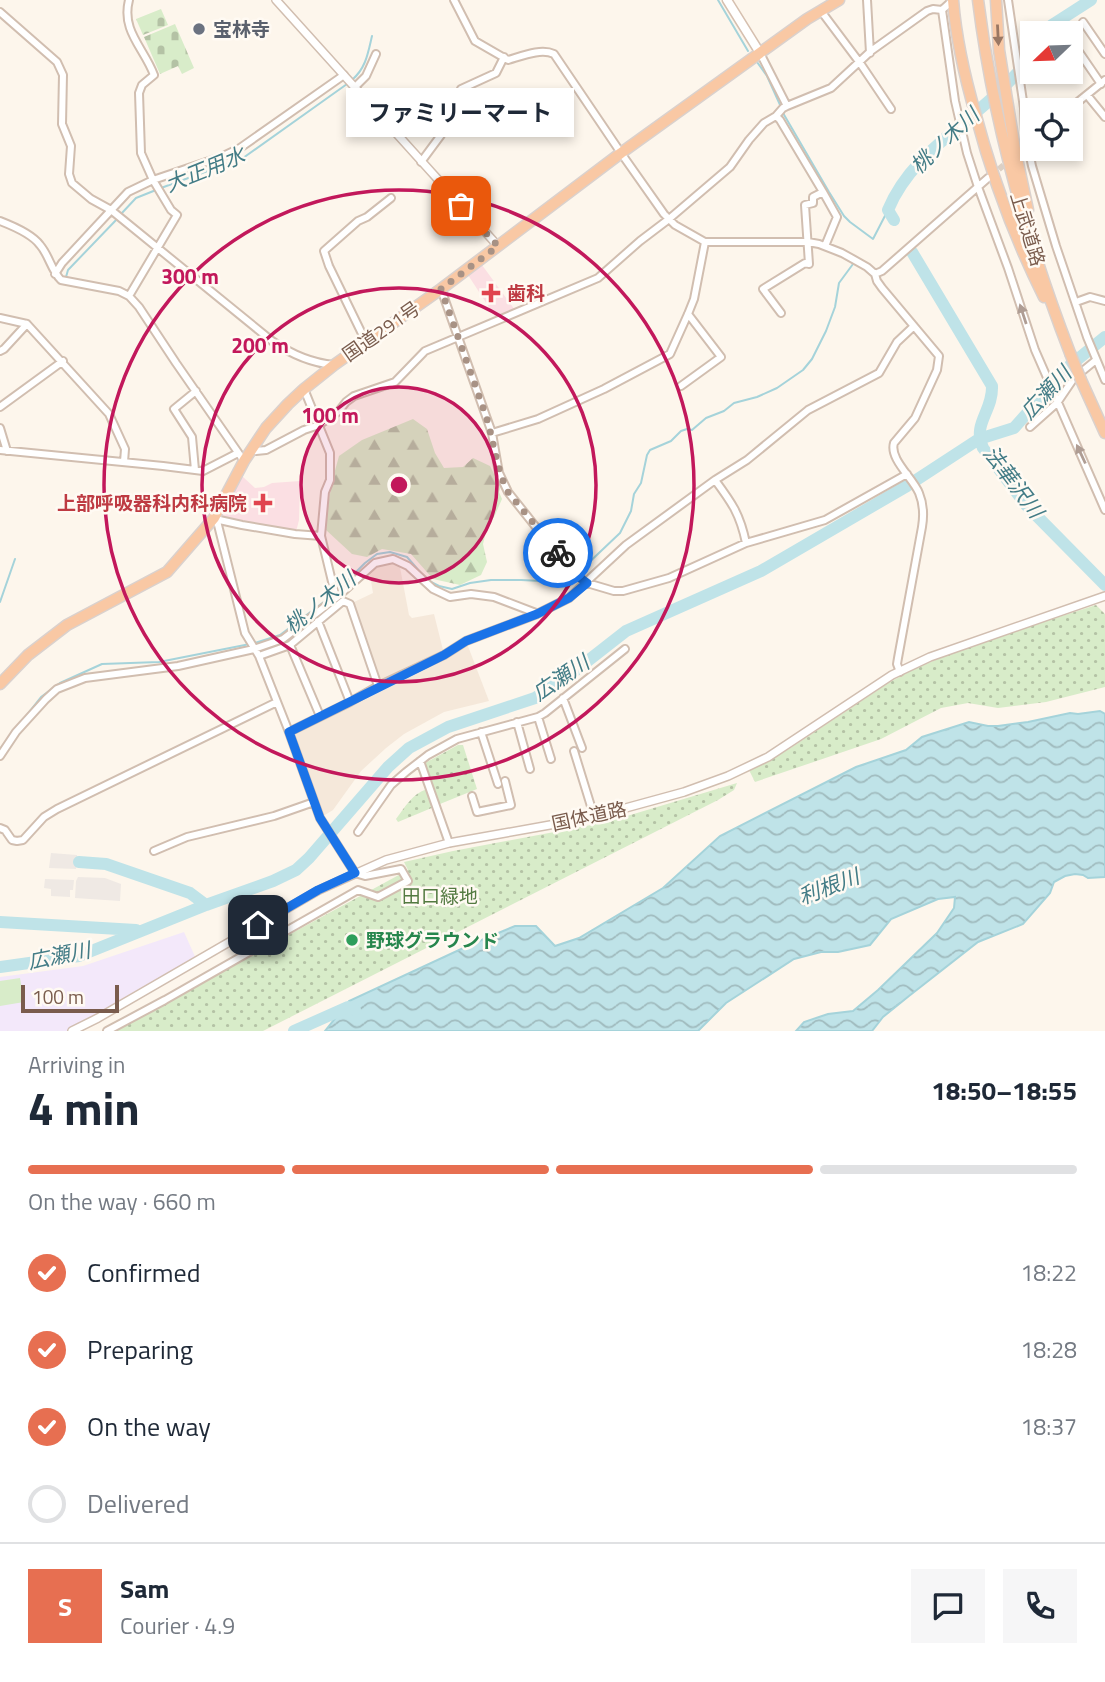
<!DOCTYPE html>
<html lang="en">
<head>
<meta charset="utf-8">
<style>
  body { margin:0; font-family:"Titillium Web","Noto Sans JP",sans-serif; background:#f6f6f7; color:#1f2937; height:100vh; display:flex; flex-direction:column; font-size:26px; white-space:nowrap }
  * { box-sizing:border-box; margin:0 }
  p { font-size:23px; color:#747a83 }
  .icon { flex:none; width:38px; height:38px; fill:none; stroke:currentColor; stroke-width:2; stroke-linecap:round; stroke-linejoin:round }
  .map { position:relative; height:1031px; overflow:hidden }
  .side { display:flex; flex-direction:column; background:#fff; flex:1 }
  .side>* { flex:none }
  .needle { width:46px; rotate:247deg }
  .fabs { position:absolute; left:1020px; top:21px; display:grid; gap:14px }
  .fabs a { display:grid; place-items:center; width:63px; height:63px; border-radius:0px; background:#fff; box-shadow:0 4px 10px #0003; font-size:35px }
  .scale { position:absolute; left:21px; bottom:18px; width:98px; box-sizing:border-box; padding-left:7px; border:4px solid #7a5c4d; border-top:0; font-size:19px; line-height:24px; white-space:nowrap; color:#7a5c4d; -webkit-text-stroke:5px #fffaf3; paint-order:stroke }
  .pin { position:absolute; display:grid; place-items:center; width:60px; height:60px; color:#fff; margin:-30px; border-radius:14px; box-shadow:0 4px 10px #0006 }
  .courier { position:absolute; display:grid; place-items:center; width:70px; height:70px; margin:-35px; border:5px solid #1a73e8; border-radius:50%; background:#fff; color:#222; box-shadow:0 2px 9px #0007 }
  .bubble { position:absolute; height:49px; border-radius:0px; background:#fff; box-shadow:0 4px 10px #0003; font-size:23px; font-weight:700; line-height:49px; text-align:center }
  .head em { font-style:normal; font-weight:700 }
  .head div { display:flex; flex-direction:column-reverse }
  .head { display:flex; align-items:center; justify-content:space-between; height:119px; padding:0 28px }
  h1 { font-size:46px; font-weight:700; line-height:52px }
  .bar { display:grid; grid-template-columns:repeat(4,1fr); gap:10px 7px; align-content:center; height:84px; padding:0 28px }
  .bar i { height:9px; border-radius:5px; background:#e0e1e3 }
  .bar .on { background:#e76f51 }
  .bar p { grid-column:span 4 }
  .line { display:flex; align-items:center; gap:18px; padding:0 28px; border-top:2px solid #e0e1e3 }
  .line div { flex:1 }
  .round { display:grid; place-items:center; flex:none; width:74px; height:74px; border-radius:0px; background:#f6f6f7 }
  ol { padding:0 28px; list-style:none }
  li { display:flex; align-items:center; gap:21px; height:77px }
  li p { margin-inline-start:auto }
  li .icon { padding:7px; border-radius:50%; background:#e76f51; color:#fff; stroke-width:4 }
  li:last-child { color:#747a83 }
  li i { width:38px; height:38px; border:4px solid #e0e1e3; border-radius:50% }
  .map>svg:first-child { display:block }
  .residential { fill:#f5e8da }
  .industrial { fill:#efe9e4 }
  .education { fill:#f3e8fa }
  .medical { fill:#fbdfe3 }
  .grass { fill:#d8ecc9 }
  .forest { fill:url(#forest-firs) }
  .cemetery { fill:url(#cemetery-stones) }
  .park { fill:url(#park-dots) }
  .water { fill:url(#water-waves); stroke:#a5d3da; stroke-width:2 }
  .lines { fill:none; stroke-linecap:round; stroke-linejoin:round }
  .stream { stroke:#a5d3da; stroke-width:2 }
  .river { stroke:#bfe3e8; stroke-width:12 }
  .minor-tunnel { stroke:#dcd0c4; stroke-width:6; stroke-dasharray:6 3; stroke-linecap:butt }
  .minor-casing { stroke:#d1beb0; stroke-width:10 }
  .tertiary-casing { stroke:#d1beb0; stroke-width:10 }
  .secondary-casing { stroke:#d6c0b0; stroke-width:11 }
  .trunk-casing { stroke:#dad1cd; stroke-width:13 }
  .minor { stroke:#fff; stroke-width:6 }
  .tertiary { stroke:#fff; stroke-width:7 }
  .secondary { stroke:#fff; stroke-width:8 }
  .trunk { stroke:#f9c8a4; stroke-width:10 }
  .trunk-bridge-casing { stroke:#dad1cd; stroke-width:13; stroke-linecap:butt }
  .trunk-bridge { stroke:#f9c8a4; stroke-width:10 }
  .oneway { fill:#9a7763 }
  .oneway2 { fill:#af9d94 }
  .done { stroke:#a89285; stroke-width:7; stroke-dasharray:0 12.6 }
  .route { stroke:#1a73e8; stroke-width:9 }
  .ring { fill:none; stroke:#c2185b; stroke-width:3.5 }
  .worship-dot { fill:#6b7280; stroke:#fffaf3; stroke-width:2.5 }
  .health-dot { fill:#e0444e; stroke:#fffaf3; stroke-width:2.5 }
  .leisure-dot { fill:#2e9e5b; stroke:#fffaf3; stroke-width:2.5 }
  .labels { text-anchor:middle; stroke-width:5; stroke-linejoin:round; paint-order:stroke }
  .worship-label { font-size:19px; font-weight:bold; fill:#5b616d; stroke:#fffaf3; text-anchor:start }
  .street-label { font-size:19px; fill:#7a5c4d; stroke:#fffaf3 }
  .health-label { font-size:19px; font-weight:bold; fill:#be3a42; stroke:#fffaf3; text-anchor:start }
  .park-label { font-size:19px; fill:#537a41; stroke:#fffaf3 }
  .leisure-label { font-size:19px; font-weight:bold; fill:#27864d; stroke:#fffaf3; text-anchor:start }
  .water-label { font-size:21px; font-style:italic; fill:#437c86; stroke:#fffaf3 }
  .centre { fill:#c2185b; stroke:#fffaf3; stroke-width:3.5 }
  .ring-label { font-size:21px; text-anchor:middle; font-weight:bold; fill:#c2185b; stroke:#fffaf3; stroke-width:5; stroke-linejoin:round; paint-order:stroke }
</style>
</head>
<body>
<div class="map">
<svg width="1105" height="1031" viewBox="0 0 1105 1031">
  <defs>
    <pattern id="forest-firs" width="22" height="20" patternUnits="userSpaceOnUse" patternTransform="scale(1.75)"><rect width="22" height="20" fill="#d8ecc9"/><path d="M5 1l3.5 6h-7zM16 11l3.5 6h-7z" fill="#b4c2a5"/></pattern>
    <pattern id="cemetery-stones" width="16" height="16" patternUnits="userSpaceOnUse" patternTransform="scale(1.75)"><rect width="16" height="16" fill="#d8ecc9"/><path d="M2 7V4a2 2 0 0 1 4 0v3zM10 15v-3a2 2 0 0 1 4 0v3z" fill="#b4c2a5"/></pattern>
    <pattern id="park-dots" width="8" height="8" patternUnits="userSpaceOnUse" patternTransform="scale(1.75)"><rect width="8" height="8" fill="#d8ecc9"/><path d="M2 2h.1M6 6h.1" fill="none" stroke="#b4c2a5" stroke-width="1.8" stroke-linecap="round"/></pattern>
    <pattern id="water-waves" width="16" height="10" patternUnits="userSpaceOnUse" patternTransform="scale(1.75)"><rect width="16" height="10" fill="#bfe3e8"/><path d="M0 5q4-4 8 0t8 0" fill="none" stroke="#a0bbbe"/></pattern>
  </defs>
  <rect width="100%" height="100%" fill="#fdf6ec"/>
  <path class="residential" d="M399,562L409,615L412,618L434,614L444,654L466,641L489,701L444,712L404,734L386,748L361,771L333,810L320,818L289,732L378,686L350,604L373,593L369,569L375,563Z"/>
  <path class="industrial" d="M51,853L77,855L76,869L49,868Z
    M78,877L105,878L121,884L120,901L75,898L76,881Z
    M45,879L74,880L73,890H70V897L51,896V889L44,888Z"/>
  <path class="education" d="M184,932L197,961L72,1031H0V977L83,966Z"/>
  <path class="medical" d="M482,265L515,310L496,318L468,275Z
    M242,476L255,488L264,487L272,483L300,481L299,520L296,532L220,519Z"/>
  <path class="grass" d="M20,978L24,1002L0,1006V981Z"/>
  <path class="forest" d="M413,419L427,429L435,453L444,468L463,467L473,458L490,466L494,474L503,481L499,492L502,499L495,515L487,528L483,544L487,562L481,575L460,585L433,579L411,554L382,549L367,557L352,554L326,530C327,504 332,480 339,456L362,440Z"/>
  <path class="cemetery" d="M161,9L168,25L143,35L136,19Z
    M175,24L194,68L182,74L178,66L160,74L144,37Z"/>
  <path class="park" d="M1096,605L1105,614V687L1046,702L998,708L968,703L941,708L881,739L755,782L749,770L789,749L890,682L912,670L966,647Z
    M458,745H463L477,789L440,804L425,763Z
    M737,783L734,790L718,800L263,1031H112L408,870L404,862L453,851L607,822Z
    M427,789L434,807L398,822L396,819C405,807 412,794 427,789Z"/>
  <path class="water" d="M1100,711L1105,714V877L1088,878L1083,875L1075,874L1065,876L1054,882L1050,893L1023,924L978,942L909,996L883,1017L872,1031H796L804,1022L828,1014L853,1011L878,990L937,933L954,908L955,897L938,899L891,919L870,945L838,952H821L794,959L726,1003L698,1031H325L349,1001L472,944L515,926H536L555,946L579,938L663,888L720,836L856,767L906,750L922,737L969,722L988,726H998L1028,722L1070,713L1078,714Z"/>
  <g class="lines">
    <path class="stream" d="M718,0L748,51
      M757,62L767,76L781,107
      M352,80C366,68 368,53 372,36
      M783,113L829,192L844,216L850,222L873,239L888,210
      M161,188L243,158L347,84
      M121,214L136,198L156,190
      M66,277L68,270L118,218
      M581,570L620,533L631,511L634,494L641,483L647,455L650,450L671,441L681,431L687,429L692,430L706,418L724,411L734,403L757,397L777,388L803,370L812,359L826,331L835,307L839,283L853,264
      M337,591L365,563L377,554L390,552L407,557L427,580L439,586L452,589L470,583L491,580H521L561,582L572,578
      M0,602L15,559
      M255,643L280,635L333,595
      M22,721L41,697L60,683L102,664L159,662L250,644
      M0,749L6,742"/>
    <path class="river" d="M1045,33L1052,25L1091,0
      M894,220L888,210C910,156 964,127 1004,87C1014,76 1025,67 1032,54
      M912,252L992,386C993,412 972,423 983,448L1026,505L1105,585
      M79,862L106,864L190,893L206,905
      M0,922L136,930
      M0,967L79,956L206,905L273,881L296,870L309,858L388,767L409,748L448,727L535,698L571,674L626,631L761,571L907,486L979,439L1014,428L1067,368L1105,337
      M294,1031L348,1007L355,1010"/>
    <path class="minor-tunnel" d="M992,175L1011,159"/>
    <g class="minor-casing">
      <path id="minor" d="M129,0C121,31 144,48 154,75L142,85L139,93L141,153L153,180L171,210L177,215L129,296
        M454,0L475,41L508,60C522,56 541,48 554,54L621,153L664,214L675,225L705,242H808L819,244L842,253L867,267L875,274L877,281L882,288L939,356L937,370L915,418L894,443C889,459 913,478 919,493C924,505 924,515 922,527L898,658L897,664L900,672
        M867,0L870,53
        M1008,0L1024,108L1025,132L1032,166L1056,246L1087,337L1105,380
        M942,10L955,101L967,153L978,187L1008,268L1035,350L1105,510
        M821,11L860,63L891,109
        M0,12L57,62L63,75L62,124L71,146L69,174L72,183L91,199L111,210L272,341C291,354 311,363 334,365
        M1083,22L1105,54
        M1075,46L1101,84
        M760,53L787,106
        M354,88L366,76L376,54
        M1087,95L1105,117
        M1068,110L1105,80
        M776,116L780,120L823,192L813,197V203L805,205L809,264L805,263L763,289L781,313
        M421,162L441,135V111L456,101L461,89L496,73L504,57
        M823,192L837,217L825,246
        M0,221C13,226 32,234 40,245C49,255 51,270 61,280L119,291L129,296L139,307L176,363L244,461
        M55,274L62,263L128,192L153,180L221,157L240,148L344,75
        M875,274L882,271L988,178
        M441,289L492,433L538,419L604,389L670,354L688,314L694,299L705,242
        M1076,302L1090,297L1105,301
        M0,318L27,324L109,414L125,449L124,462
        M366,342L329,266L324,251L358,221L367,217L391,198
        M0,351L4,349L27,324
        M681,386L721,357L688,314
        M304,389L330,453V480L325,492L321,536L336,598
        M0,407L63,361
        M1030,427L1057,403L1074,378L1096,360
        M0,428L7,451
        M492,433L499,473L508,492L547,541L579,577L587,583L614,591H623L669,578L746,543L825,520L907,474
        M0,450L163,466L203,471L238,453
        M251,450L256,451L266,450L304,430L319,425L339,411L346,402L354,396L395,382L425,351L598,278L640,241L669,219L730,167L749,140L764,123L776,116L783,108L787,106L831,88L871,51L927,11L933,9L942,10L953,0
        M195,470L192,437L174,409L196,391
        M715,480C732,503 740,514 746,543
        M215,519L242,525L295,534L321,536
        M318,621L350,702
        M290,645L320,716
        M259,656L290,645L343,601L350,604L378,686
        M563,698L582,748
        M538,717L551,759
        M517,722L530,769
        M289,732L350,702L378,686L444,655L466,641L537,614L569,598L626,545L715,480L747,460L808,410L879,373L897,342L914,326
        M481,732L498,784
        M574,751L594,816
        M0,756L16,732L46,699L57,689L85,678L178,666L254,649L283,639L336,598L375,563L393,559L408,566L433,589L450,597L471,594L494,597L536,613
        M420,761L449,843
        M472,796L477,812L511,805L505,781
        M0,828L5,830L12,840L17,841L23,840L44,817L57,809L277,702
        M358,832L391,785L406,772L428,755L457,739L538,717L545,713L625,649
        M154,851L187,837L274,816L314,802
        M107,1031L165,1000L358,890L378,897L408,881L401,869L365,876L355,873L320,818L289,732L259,656L245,633L218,525L214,518"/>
    </g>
    <g class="tertiary-casing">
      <path id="tertiary" d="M276,0L498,246
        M72,1031L98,1018L319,890L386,860L449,843L589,818L684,792L728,776L768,757L892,675L930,657L1105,596"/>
    </g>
    <g class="secondary-casing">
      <path id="secondary" d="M727,0L760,53"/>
    </g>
    <g class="trunk-casing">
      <path id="trunk" d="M953,0C956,40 965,78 976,116C993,180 1014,237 1044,297
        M978,0C993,121 1026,239 1070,353
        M996,0L999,50L1015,149L1028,210
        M1081,380L1105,433
        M0,684L28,655L67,625L167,572L214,518L244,461L266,428L288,404L304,389L334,365L441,289L621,153L807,19L839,0"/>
    </g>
    <use href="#minor" class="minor"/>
    <use href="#tertiary" class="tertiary"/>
    <use href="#secondary" class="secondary"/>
    <use href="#trunk" class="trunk"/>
    <g class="trunk-bridge-casing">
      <path id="trunk-bridge" d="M1070,353L1081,380"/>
    </g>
    <use href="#trunk-bridge" class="trunk-bridge"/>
  </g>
  <defs><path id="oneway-solid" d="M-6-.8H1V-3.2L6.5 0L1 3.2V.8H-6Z" transform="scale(1.75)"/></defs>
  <use class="oneway" href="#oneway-solid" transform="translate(998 35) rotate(87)"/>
  <g class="oneway2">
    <use href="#oneway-solid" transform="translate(1023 314) rotate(-108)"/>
    <use href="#oneway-solid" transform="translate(1081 454) rotate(-115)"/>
  </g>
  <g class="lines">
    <path class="done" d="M461,206L498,246L441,289L486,416C494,442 496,468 508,492L558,553"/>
    <path class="route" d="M258,925L318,890L355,873L320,818L289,732L444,655L466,641L537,614L569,598L587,583L579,577L558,553"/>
  </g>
  <circle cx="399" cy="485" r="98" fill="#c2185b" fill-opacity=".12"/>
  <g class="ring">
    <circle cx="399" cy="485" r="98"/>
    <circle cx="399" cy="485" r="197"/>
    <circle cx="399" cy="485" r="295"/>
  </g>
  <circle class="worship-dot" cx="199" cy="29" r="7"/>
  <g class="health-dot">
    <path d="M487.5 282.5h7v7h7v7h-7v7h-7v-7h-7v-7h7z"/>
    <path d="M259.5 492.5h7v7h7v7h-7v7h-7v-7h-7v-7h7z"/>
  </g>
  <circle class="leisure-dot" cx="352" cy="940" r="7"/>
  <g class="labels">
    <g class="worship-label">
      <text x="213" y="36">宝林寺</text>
    </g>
    <g class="street-label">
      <text transform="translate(1028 229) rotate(73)" y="7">上武道路</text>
      <text transform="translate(381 331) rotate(-35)" y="7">国道291号</text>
      <text transform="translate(589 816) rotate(-12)" y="7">国体道路</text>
    </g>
    <g class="health-label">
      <text x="507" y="300">歯科</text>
      <text x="247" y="510" text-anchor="end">上部呼吸器科内科病院</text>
    </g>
    <g class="park-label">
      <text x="440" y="903">田口緑地</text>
    </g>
    <g class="leisure-label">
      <text x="366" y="947">野球グラウンド</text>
    </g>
    <g class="water-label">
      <text transform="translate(945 141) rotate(-43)" y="7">桃ノ木川</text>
      <text transform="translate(205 170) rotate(-22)" y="7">大正用水</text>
      <text transform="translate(1046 393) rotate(-47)" y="7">広瀬川</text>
      <text transform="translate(1013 482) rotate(53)" y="7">法華沢川</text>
      <text transform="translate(320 603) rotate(-39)" y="7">桃ノ木川</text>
      <text transform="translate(561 678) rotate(-34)" y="7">広瀬川</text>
      <text transform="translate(829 887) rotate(-21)" y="7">利根川</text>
      <text transform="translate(59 956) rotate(-11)" y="7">広瀬川</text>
    </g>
  </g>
  <circle cx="399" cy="485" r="10" class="centre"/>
  <g class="ring-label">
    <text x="190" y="284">300 m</text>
    <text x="260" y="353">200 m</text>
    <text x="330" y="423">100 m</text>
  </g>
</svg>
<div class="fabs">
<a><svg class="needle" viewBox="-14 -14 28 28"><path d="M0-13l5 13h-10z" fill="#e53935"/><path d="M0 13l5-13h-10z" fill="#747a83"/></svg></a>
<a><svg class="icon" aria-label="locate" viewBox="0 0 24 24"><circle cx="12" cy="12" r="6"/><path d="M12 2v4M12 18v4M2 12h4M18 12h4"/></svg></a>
</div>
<div class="scale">100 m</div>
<div class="pin" style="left:461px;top:206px;background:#ea580c"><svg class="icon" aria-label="bag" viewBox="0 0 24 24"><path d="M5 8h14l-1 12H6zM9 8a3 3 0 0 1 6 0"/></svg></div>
<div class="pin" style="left:258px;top:925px;background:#1f2937"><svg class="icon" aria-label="home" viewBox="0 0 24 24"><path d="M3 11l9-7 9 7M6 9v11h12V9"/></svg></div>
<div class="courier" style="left:558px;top:553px"><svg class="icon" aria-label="bike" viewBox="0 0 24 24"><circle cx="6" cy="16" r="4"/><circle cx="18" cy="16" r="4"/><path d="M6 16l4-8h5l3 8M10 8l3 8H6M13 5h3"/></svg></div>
<div class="bubble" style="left:346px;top:88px;width:228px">ファミリーマート</div>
</div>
<section class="side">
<div class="head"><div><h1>4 min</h1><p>Arriving in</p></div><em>18:50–18:55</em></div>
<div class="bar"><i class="on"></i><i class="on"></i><i class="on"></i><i></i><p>On the way · 660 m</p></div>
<ol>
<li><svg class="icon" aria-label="check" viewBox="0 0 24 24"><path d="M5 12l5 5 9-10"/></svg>Confirmed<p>18:22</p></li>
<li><svg class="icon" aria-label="check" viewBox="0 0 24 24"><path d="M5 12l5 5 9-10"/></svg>Preparing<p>18:28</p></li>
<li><svg class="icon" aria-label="check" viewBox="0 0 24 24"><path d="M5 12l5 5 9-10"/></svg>On the way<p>18:37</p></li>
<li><i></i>Delivered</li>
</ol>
<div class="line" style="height:126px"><b class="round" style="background:#e76f51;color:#fff">S</b><div><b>Sam</b><p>Courier · 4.9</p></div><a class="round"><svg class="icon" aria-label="chat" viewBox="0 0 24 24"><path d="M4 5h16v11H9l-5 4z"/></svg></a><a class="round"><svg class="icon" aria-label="phone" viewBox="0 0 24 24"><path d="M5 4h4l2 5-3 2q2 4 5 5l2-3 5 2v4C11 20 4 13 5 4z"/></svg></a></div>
</section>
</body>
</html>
